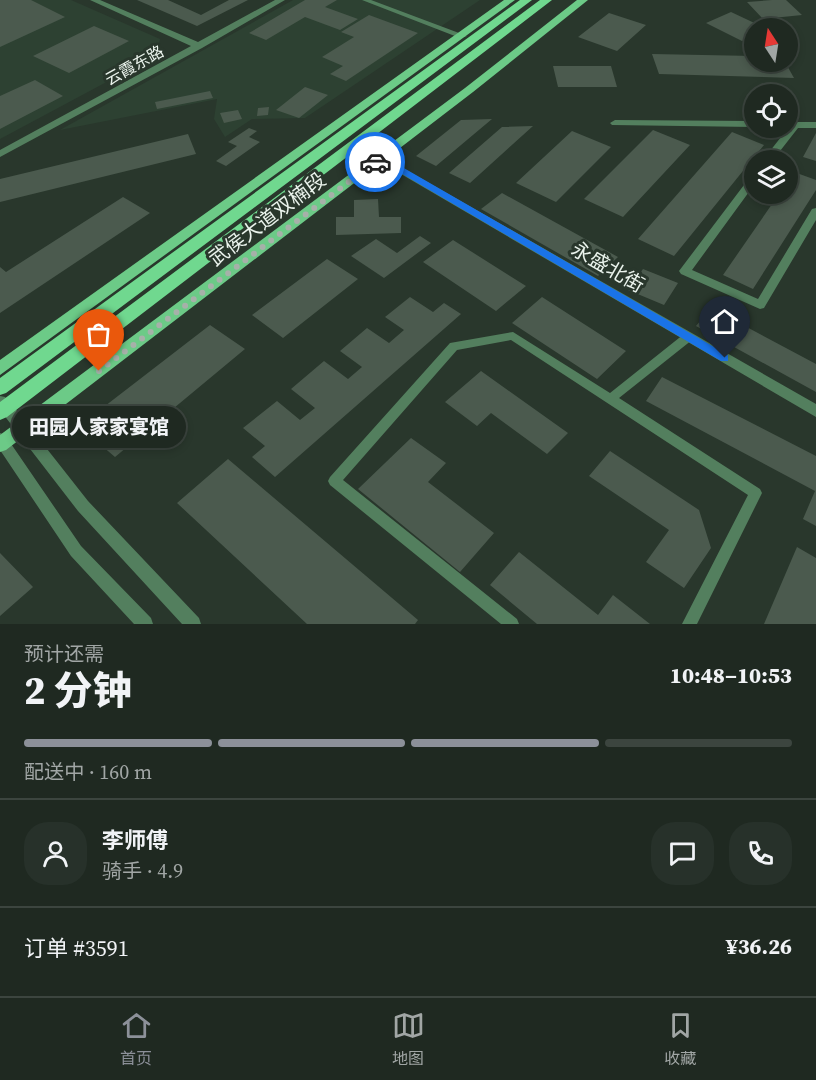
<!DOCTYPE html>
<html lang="zh">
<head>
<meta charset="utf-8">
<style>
  body { margin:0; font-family:"Source Serif 4","Noto Sans SC",serif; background:#27312a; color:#f1f3f6; height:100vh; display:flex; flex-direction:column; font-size:22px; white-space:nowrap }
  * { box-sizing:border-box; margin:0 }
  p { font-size:20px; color:#a1a6a5 }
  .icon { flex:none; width:33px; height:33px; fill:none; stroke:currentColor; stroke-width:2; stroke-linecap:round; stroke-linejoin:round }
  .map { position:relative; height:624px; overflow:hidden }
  .side { display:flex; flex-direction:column; background:#1f2921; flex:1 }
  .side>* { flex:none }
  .needle { width:39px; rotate:348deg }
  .buttons { position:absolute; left:744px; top:18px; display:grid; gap:12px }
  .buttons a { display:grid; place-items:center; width:54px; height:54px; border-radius:50%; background:#1f2921; box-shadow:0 3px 9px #0003,0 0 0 2px #3c453f; font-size:30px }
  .pin { position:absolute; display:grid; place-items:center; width:51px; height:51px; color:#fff; margin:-62px -26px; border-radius:50% 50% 50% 0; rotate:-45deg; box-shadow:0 0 6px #0007 }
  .pin .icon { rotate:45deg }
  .courier { position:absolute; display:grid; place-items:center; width:60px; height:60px; margin:-30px; border:4px solid #1a73e8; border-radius:50%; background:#fff; color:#222; box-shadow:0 2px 8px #0007 }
  .bubble { position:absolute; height:42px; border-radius:21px; background:#1f2921; box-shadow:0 3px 9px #0003,0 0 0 2px #3c453f; font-size:20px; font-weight:800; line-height:42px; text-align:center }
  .summary em { font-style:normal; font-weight:800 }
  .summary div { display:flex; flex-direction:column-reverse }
  .summary { display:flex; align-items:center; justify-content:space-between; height:102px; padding:0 24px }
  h1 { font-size:39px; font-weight:800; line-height:45px }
  .bar { display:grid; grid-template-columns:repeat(4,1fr); gap:9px 6px; align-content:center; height:72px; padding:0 24px }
  .bar i { height:8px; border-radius:4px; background:#3c453f }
  .bar .selected { background:#8c9099 }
  .bar p { grid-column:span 4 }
  .line { display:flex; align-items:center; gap:15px; padding:0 24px; border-top:2px solid #3c453f }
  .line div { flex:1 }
  .round { display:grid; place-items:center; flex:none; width:63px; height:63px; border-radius:24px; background:#27312a }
  .menu { display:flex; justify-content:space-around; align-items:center; height:84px; border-top:2px solid #3c453f; background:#1f2921; font-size:16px; color:#a1a6a5 }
  .menu a { display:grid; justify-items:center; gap:3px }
  .menu .selected { color:#8c9099 }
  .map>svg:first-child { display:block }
  .built { fill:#2d4132 }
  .building { fill:#4b5a4e }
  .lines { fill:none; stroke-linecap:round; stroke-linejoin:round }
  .service { fill:#537f5e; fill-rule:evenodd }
  .minor { fill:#537f5e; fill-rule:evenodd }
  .tertiary { fill:#537f5e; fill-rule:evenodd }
  .primary { fill:#6cca87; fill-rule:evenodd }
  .trunk { fill:#70d88f; fill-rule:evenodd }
  .route { fill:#1a73e8 }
  .done { stroke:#a6b1a9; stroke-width:6; stroke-dasharray:0 10.8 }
  .labels { text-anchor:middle; stroke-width:6; stroke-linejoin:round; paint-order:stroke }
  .far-street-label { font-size:16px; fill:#eaf3ec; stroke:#29372c }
  .street-label { font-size:20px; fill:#eaf3ec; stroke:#29372c }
</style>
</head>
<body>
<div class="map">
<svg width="816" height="624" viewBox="0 0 816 624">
  <rect width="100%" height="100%" fill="#29372c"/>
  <path class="built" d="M0,0H71L160,39L157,55L0,139Z
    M293,0H480L305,118L252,119L225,137L214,119L217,99L60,130Z"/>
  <path class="building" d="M0,0H31L65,17L0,47Z
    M137,0H168L201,15L229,0H248L197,26Z
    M305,0H337L325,7L358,19L340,30L305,17L266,40L249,33Z
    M772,0H786L802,15L763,19L747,2Z
    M731,12L765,28H754V35L742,41L706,23Z
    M609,13L646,25L617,51L578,37Z
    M369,15L418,33L346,81L330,74L343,66L322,57L354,37L341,32Z
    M94,26L129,41L69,73L33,56Z
    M652,54L754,56V62H785L794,78L659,74Z
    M553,66H611L617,87H558Z
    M35,80L63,96L0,129V96Z
    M305,87L328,95L299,118L276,110Z
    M210,91L213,98L157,109L155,102Z
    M269,107L268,115L257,116L258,108Z
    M238,110L242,119L224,123L220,113Z
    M492,119L436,166L416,156L461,120Z
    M533,126L470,183L449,173L502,127Z
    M249,128L257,131L249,137L260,142L226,166L216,161L237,146L228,142Z
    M653,130L690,145L623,217L584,199Z
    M572,131L611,147L556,202L516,183Z
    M732,132L764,145L674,256L638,239Z
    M816,133V161L803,157Z
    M188,134L196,154L0,202V179Z
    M794,172L816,180V190L753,289L723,275L779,194H788V181Z
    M502,193L618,257L598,276L481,209Z
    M123,197L150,213L0,313V267L6,272Z
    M378,199L379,217H401V233L336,235V217H354V200Z
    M420,236L431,243L384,278L351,256L376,239L397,253Z
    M453,240L526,286L496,311L423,262Z
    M327,259L358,279L283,338L252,315Z
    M643,269L678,283L664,305L628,290Z
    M410,297L433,312L444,303L461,314L275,477L252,457L265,446L243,428L277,401L300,420L315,408L291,389L324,361L348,379L362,367L340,351L367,328L389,343L404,330L385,317Z
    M542,297L626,351L597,379L512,323Z
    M711,308L816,364V392L696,326Z
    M210,325L245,349L115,457L95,440L105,406Z
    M481,371L568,433L547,454L491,413L477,426L445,402Z
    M662,377L816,456V526L803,519L815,491L646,401Z
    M411,438L446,463L428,482L494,533L460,572L358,489Z
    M610,451L699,510L711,548L684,588L646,562L669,530L589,476Z
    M228,459L418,620L415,624H307L177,503Z
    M797,547L816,558V624H764Z
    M519,552L598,615L613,595L650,624H537L490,585Z
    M0,553L33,587L0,616Z"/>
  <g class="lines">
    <path class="service" d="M362,0H371L467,36L460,38Z
      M513,332L610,393L684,334H692L693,337L692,340L619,398L760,489L762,493L697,624H682L748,495L511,340L457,350L343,480L517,619L519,624H501L330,485L328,481L330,477L450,343Z"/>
    <path class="minor" d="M90,0H100L198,42L275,0H285L202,48L0,157V150L191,46Z
      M615,120L754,121V127L612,125L610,123Z
      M788,122H816V128H798L773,160H763L788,128Z
      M380,155L816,404V417L377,160V156Z
      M754,176V185L692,270L758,299L812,209L816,208V220L764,308L760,309L681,274L679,271L750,177Z"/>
    <path class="tertiary" d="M0,396L5,397L14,407L88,501L199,618L201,624H182L78,511L0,410Z
      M0,433L5,435L81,546L151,618L153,624H134L71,556L0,450Z"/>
    <path class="primary" d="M504,0H515L0,375V360Z
      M577,0H588L473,92L6,450L0,452V435L465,88Z"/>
    <path class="trunk" d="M520,0H532L6,393L0,395V378Z
      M540,0H552L7,417L0,420V402Z"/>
  </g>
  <path class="route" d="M377,156H383L728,355V361H721L380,161L372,163Z"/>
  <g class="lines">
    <path class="done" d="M99,371L375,162"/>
  </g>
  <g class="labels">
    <g class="far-street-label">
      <text transform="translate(134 65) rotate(-29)" y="6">云霞东路</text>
    </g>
    <g class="street-label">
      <text transform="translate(267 219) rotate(-37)" y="7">武侯大道双楠段</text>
      <text transform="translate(608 267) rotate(30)" y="7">永盛北街</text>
    </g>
  </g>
</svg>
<div class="buttons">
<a><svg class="needle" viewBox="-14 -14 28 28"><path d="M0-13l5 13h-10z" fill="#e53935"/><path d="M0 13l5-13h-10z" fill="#a1a6a5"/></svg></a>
<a><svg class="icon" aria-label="locate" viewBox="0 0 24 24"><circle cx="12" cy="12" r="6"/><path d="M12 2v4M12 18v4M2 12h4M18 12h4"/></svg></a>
<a><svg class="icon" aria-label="layers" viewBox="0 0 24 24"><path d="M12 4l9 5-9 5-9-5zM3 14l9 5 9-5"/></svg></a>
</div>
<div class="pin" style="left:99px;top:371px;background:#ea580c"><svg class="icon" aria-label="bag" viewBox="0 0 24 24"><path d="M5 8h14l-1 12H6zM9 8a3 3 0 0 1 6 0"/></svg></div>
<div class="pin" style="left:725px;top:358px;background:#1f2937"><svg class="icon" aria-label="home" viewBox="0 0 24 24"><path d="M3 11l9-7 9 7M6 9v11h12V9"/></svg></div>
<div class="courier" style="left:375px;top:162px"><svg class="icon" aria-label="car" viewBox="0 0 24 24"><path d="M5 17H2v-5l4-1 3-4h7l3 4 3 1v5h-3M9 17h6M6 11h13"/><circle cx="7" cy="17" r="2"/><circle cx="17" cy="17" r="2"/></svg></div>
<div class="bubble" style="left:12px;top:406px;width:174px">田园人家家宴馆</div>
</div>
<section class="side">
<div class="summary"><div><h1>2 分钟</h1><p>预计还需</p></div><em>10:48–10:53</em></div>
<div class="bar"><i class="selected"></i><i class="selected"></i><i class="selected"></i><i></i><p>配送中 · 160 m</p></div>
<div class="line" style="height:108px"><a class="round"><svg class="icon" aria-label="person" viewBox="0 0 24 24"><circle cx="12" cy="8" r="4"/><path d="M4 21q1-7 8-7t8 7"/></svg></a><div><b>李师傅</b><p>骑手 · 4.9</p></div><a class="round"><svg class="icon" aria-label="chat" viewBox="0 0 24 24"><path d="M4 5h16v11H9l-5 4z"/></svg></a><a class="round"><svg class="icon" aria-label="phone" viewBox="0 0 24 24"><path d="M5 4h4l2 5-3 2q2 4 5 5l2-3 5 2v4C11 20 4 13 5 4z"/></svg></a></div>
<div class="line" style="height:78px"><div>订单 #3591</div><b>¥36.26</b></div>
</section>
<nav class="menu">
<a class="selected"><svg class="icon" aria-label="home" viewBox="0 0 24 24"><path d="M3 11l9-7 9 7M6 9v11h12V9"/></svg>首页</a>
<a><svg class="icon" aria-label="map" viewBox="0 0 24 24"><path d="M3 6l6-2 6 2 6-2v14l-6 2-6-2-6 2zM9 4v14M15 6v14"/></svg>地图</a>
<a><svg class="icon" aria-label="saved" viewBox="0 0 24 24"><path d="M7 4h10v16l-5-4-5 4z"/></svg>收藏</a>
</nav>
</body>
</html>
